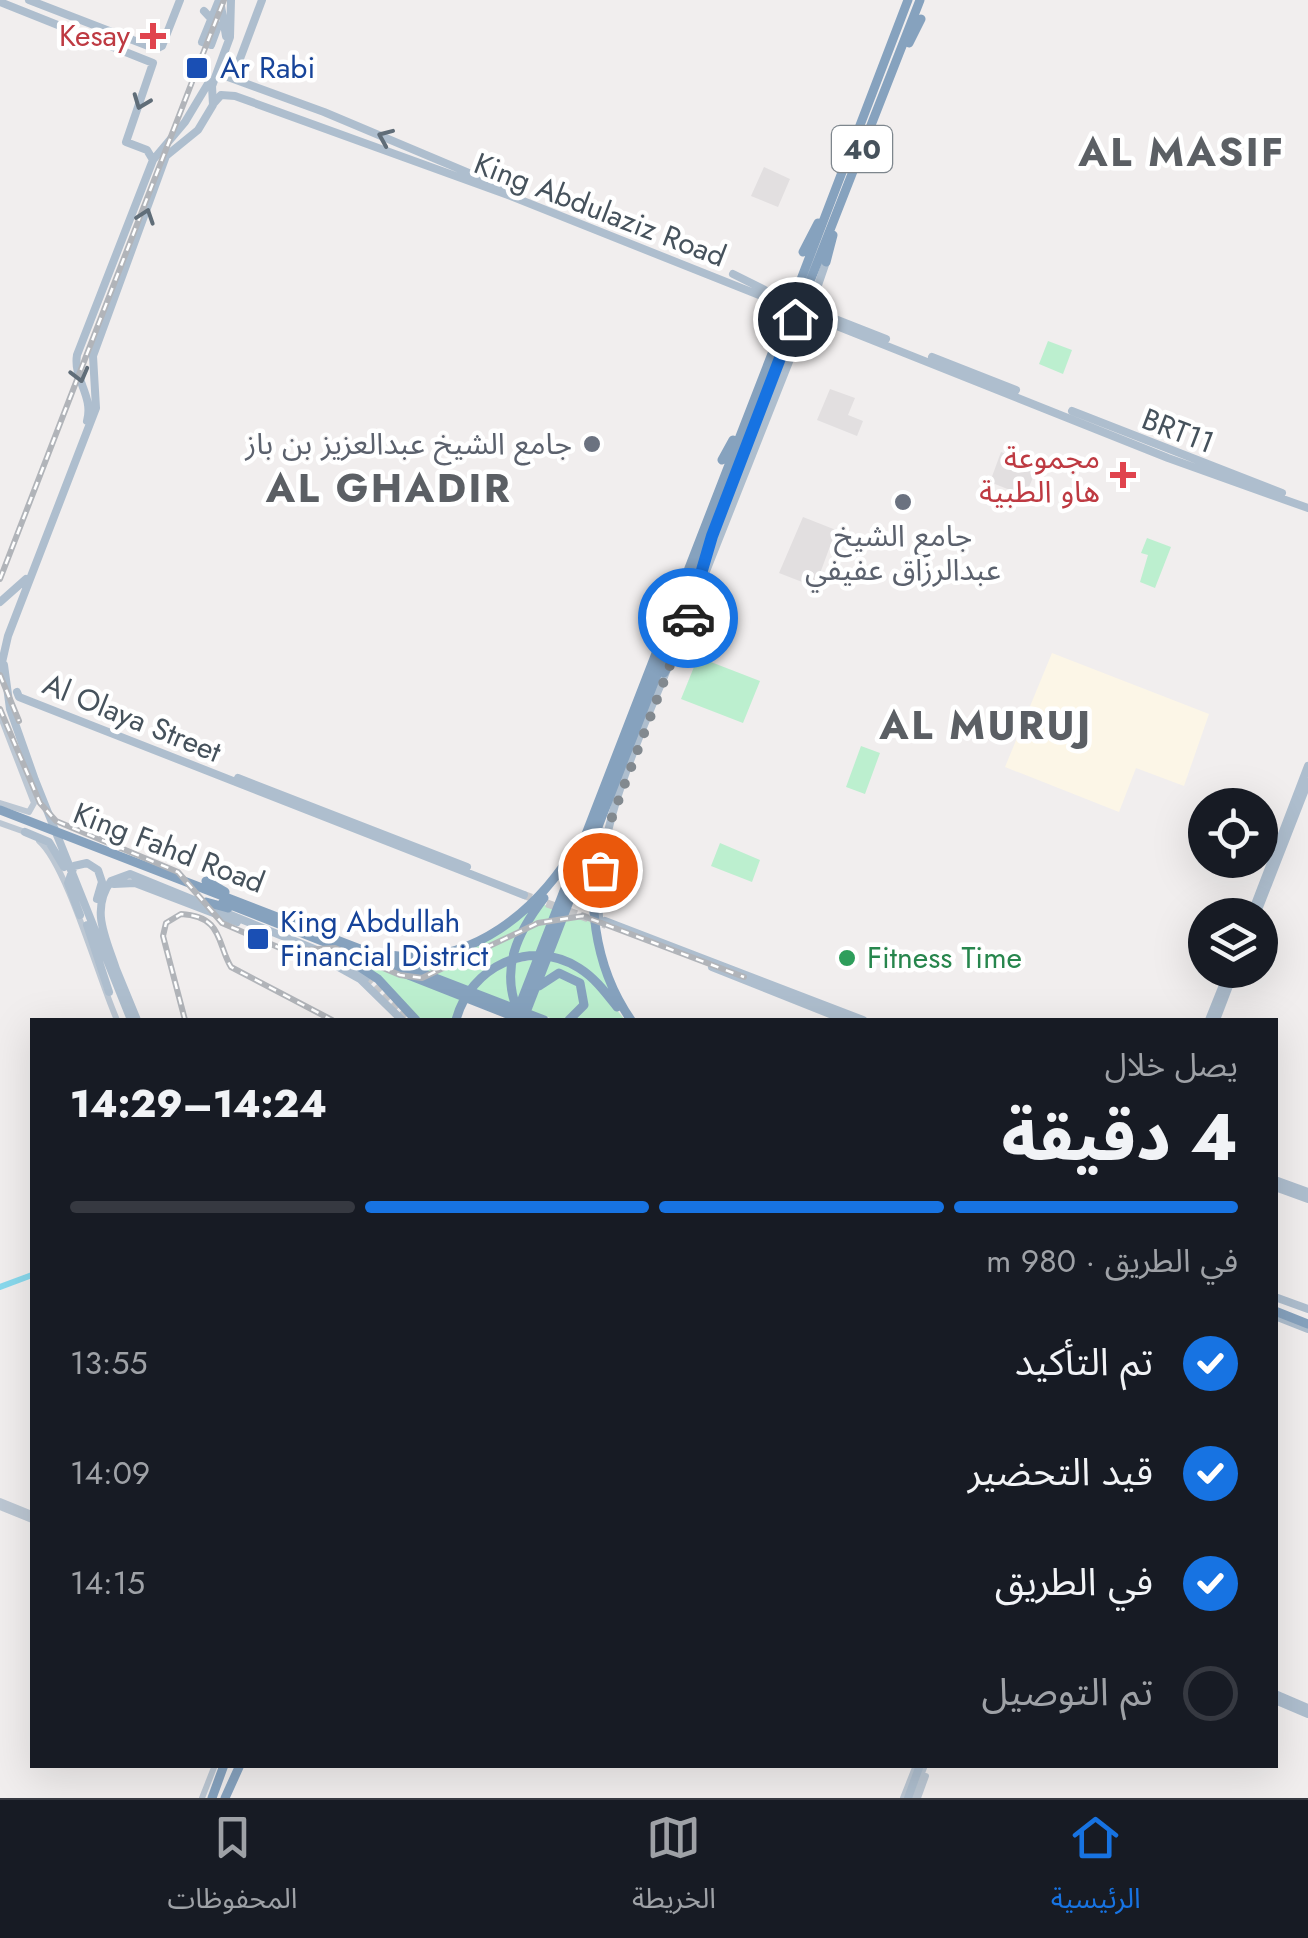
<!DOCTYPE html>
<html lang="ar">
<head>
<meta charset="utf-8">
<style>
  body { margin:0; font-family:Jost,"Noto Sans Arabic",sans-serif; background:#242831; color:#f1f3f6; direction:rtl; height:100vh; display:flex; flex-direction:column; font-size:38px; white-space:nowrap }
  * { box-sizing:border-box; margin:0 }
  p { font-size:32px; color:#9ea1a6 }
  .icon { flex:none; width:55px; height:55px; fill:none; stroke:currentColor; stroke-width:2; stroke-linecap:round; stroke-linejoin:round }
  .map { position:relative; flex:1; overflow:hidden; direction:ltr }
  .side { position:absolute; left:30px; top:1018px; width:1248px; height:750px; display:flex; flex-direction:column; background:#171b24; border-radius:0px; box-shadow:0 10px 40px #0002; direction:rtl }
  .side>* { flex:none }
  .tools { position:absolute; left:1188px; top:788px; display:grid; gap:20px }
  .tools a { display:grid; place-items:center; width:90px; height:90px; border-radius:50%; background:#171b24; box-shadow:0 10px 40px #0002; font-size:50px }
  .pin { position:absolute; display:grid; place-items:center; width:85px; height:85px; color:#fff; margin:-42px; border:5px solid #fff; border-radius:50%; box-shadow:0 2px 10px #0007 }
  .courier { position:absolute; display:grid; place-items:center; width:100px; height:100px; margin:-50px; border:8px solid #1773e2; border-radius:50%; background:#fff; color:#222; box-shadow:0 2px 12px #0007 }
  .headline em { font-style:normal; font-weight:800 }
  .headline div { display:flex; flex-direction:column-reverse }
  .headline { display:flex; align-items:center; justify-content:space-between; height:170px; padding:0 40px }
  h1 { font-size:65px; font-weight:800; line-height:75px }
  .bar { display:grid; grid-template-columns:repeat(4,1fr); gap:15px 10px; align-content:center; height:120px; padding:0 40px }
  .bar i { height:12px; border-radius:8px; background:#363941 }
  .bar .on { background:#1773e2 }
  .bar p { grid-column:span 4 }
  ol { padding:0 40px; list-style:none }
  li { display:flex; align-items:center; gap:30px; height:110px }
  li p { margin-inline-start:auto }
  li .icon { padding:10px; border-radius:50%; background:#1773e2; color:#fff; stroke-width:4 }
  li:last-child { color:#9ea1a6 }
  li i { width:55px; height:55px; border:5px solid #363941; border-radius:50% }
  .menu { display:flex; justify-content:space-around; align-items:center; height:140px; border-top:2px solid #363941; background:#171b24; font-size:28px; color:#9ea1a6 }
  .menu a { display:grid; justify-items:center; gap:5px }
  .menu .on { color:#1773e2 }
  .map>svg:first-child { display:block }
  .commercial { fill:#fcf6e7 }
  .education { fill:#e2dfe0 }
  .green { fill:#bcefcf }
  .lines { fill:none; stroke-linecap:round; stroke-linejoin:round }
  .river { stroke:#89d9ed; stroke-width:6 }
  .primary-tunnel { stroke:#c6c7ca; stroke-width:8; stroke-dasharray:8 4; stroke-linecap:butt }
  .secondary { stroke:#bcc7d3; stroke-width:6 }
  .primary { stroke:#aebece; stroke-width:8 }
  .motorway { stroke:#86a2be; stroke-width:9 }
  .rail-casing { stroke:#b1b4b9; stroke-width:6 }
  .rail { stroke:#fff; stroke-width:2.5; stroke-dasharray:8; stroke-linecap:butt }
  .oneway { stroke:#606d78 }
  .done { stroke:#82898f; stroke-width:10; stroke-dasharray:0 18 }
  .route { stroke:#1773e2; stroke-width:12 }
  .health-dot { fill:#e0444e; stroke:#fff; stroke-width:4 }
  .transit-dot { fill:#1a4fb4; stroke:#fff; stroke-width:4 }
  .worship-dot { fill:#6b7280; stroke:#fff; stroke-width:4 }
  .leisure-dot { fill:#2e9e5b; stroke:#fff; stroke-width:4 }
  .labels { text-anchor:middle; stroke-width:9; stroke-linejoin:round; paint-order:stroke }
  .shield { fill:#fff; stroke:#7e868d; stroke-width:2.5 }
  .shield-label { font-size:28px; font-weight:bold; fill:#46525c }
  .health-label { font-size:30px; fill:#be3a42; stroke:#fff; text-anchor:end }
  .transit-label { font-size:30px; fill:#164399; stroke:#fff; text-anchor:start }
  .street-label { font-size:30px; fill:#46525c; stroke:#fff }
  .worship-label { font-size:30px; fill:#5b616d; stroke:#fff; text-anchor:end }
  .leisure-label { font-size:30px; fill:#27864d; stroke:#fff; text-anchor:start }
  .district-label { font-size:40px; font-weight:bold; letter-spacing:2.5px; fill:#5b5f64; stroke:#fff }
</style>
</head>
<body>
<div class="map">
<svg width="1308" height="1798" viewBox="0 0 1308 1798">
  <rect width="100%" height="100%" fill="#f1eeee"/>
  <path class="commercial" d="M1052,653L1209,714L1184,786L1136,768L1119,812L1005,767Z"/>
  <path class="education" d="M764,167L790,179L778,207L751,196Z
    M830,389L855,398L848,415L863,421L857,436L817,420Z
    M1001,452L1038,466L1025,496L990,482Z
    M803,517L836,530L815,587L779,573Z"/>
  <path class="green" d="M1048,341L1072,350L1063,374L1039,364Z
    M1147,538L1171,547L1155,588L1140,582L1148,555L1141,553Z
    M698,657L760,681L743,723L681,699Z
    M861,746L880,753L865,794L846,787Z
    M720,843L760,860L752,882L711,866Z
    M535,903L555,907L538,954L519,955L468,988L391,958L455,954Z
    M567,913L593,923L614,998L599,988L625,1020H573L587,1005L584,984L562,971L543,978Z
    M350,954L461,999L454,1020H420Z
    M536,959L518,1005L472,989L502,965Z
    M552,977L576,980L583,1001L567,1018L553,1019L531,1011L539,989Z"/>
  <g class="lines">
    <path class="river" d="M0,1287L32,1275"/>
    <path class="primary-tunnel" d="M524,895L606,925
      M366,978L408,1020"/>
    <path class="secondary" d="M0,715L34,803L29,812L0,803
      M0,823L25,832
      M39,841C67,865 99,980 117,1020
      M0,1501L32,1514
      M0,1507L32,1520
      M202,1798L215,1765
      M903,1798L916,1765
      M913,1798L925,1765
      M918,1798L926,1776"/>
    <path class="primary" d="M29,0L156,49L162,46L180,0
      M220,0L226,36
      M0,2L153,63L126,142L147,150L153,160
      M204,11L218,26L211,45L202,42L219,0
      M217,73L324,112L519,194
      M237,80L235,72L262,0
      M213,104L221,95L235,96L508,195L1168,458L1308,508
      M826,262L816,291L819,305L827,310
      M733,274L765,290
      M759,289L886,339
      M932,357L1016,390
      M1072,411L1282,493
      M87,421C94,396 73,379 77,355L153,160L185,122L209,82
      M697,594L800,334L808,325L822,327
      M0,602L26,579
      M4,665L10,709L35,780L131,1020
      M0,671L8,636L96,408L93,356L166,156L198,130L213,105L212,86L230,37L231,0
      M17,692L19,697L524,895
      M238,778L467,867
      M25,832L49,842L64,867
      M114,884L135,883L237,922
      M80,915L68,883L74,866L87,863L98,870L102,882L97,899
      M1251,915L1308,766
      M1256,915L1308,782
      M599,917C593,817 656,705 690,612
      M605,921L863,1020
      M87,925L109,992
      M315,954L360,979L402,1020
      M114,964L137,1020
      M712,967L845,1020
      M116,969C106,938 90,910 111,881L130,874L329,955L366,978
      M1209,1020L1229,970
      M1216,1020L1235,970
      M1275,1180L1308,1192
      M1275,1187L1308,1199
      M1275,1297L1308,1309
      M1275,1316L1308,1329
      M1275,1694L1308,1708
      M1275,1700L1308,1714
      M908,1798L920,1765"/>
    <path class="motorway" d="M909,43L921,19
      M803,252L818,223
      M826,262L833,235
      M795,295L908,0
      M803,299L920,0
      M722,460L733,440
      M690,613L697,591
      M658,632L667,601
      M664,673L674,656
      M0,810L544,1020
      M602,832C584,894 594,967 631,1020
      M206,881L225,892
      M206,902L228,908
      M223,902L520,1019
      M340,954L378,979L416,1020
      M389,955C471,968 539,910 578,843
      M539,986L559,973L580,983L584,1005L569,1020
      M518,1012C500,969 517,933 544,898
      M456,1020C470,967 530,937 579,968C595,978 606,993 617,1007
      M514,1020L787,315
      M523,1020L795,319
      M1275,1311L1308,1324
      M212,1798L224,1765
      M225,1798L240,1765"/>
    <g class="rail-casing">
      <path id="rail" d="M202,56L224,0
        M0,579L192,82
        M0,675L19,721
        M0,709L40,803L56,821L178,872L222,923L287,951L335,948L400,975L422,978L538,923L583,916L744,977
        M185,1020L163,936L166,923L181,914C223,916 217,944 231,967L332,1020"/>
    </g>
    <use href="#rail" class="rail"/>
  </g>
  <defs><path id="oneway-chevron" d="M-2-3.5L2.5 0L-2 3.5" fill="none" stroke-width="1.6" stroke-linecap="round" stroke-linejoin="round" transform="scale(2.5)"/></defs>
  <g class="oneway">
    <use href="#oneway-chevron" transform="translate(141 102) rotate(111)"/>
    <use href="#oneway-chevron" transform="translate(385 137) rotate(-157)"/>
    <use href="#oneway-chevron" transform="translate(146 216) rotate(-71)"/>
    <use href="#oneway-chevron" transform="translate(80 375) rotate(75)"/>
  </g>
  <g class="lines">
    <path class="done" d="M600,870L611,820L688,618"/>
    <path class="route" d="M688,618L712,536L795,319"/>
  </g>
  <g class="health-dot">
    <path d="M148 21h10v10h10v10h-10v10h-10v-10h-10v-10h10z"/>
    <path d="M1118 460h10v10h10v10h-10v10h-10v-10h-10v-10h10z"/>
  </g>
  <g class="transit-dot">
    <rect x="185" y="56" width="24" height="24" rx="5"/>
    <rect x="246" y="927" width="24" height="24" rx="5"/>
  </g>
  <g class="worship-dot">
    <circle cx="592" cy="444" r="10"/>
    <circle cx="903" cy="502" r="10"/>
  </g>
  <circle class="leisure-dot" cx="847" cy="958" r="10"/>
  <g class="labels">
    <rect class="shield" x="832" y="126" width="60" height="46" rx="8"/>
    <g class="shield-label">
      <text x="862" y="159">40</text>
    </g>
    <g class="health-label">
      <text x="130" y="46">Kesay</text>
      <text x="1100" y="468">مجموعة<tspan x="1100" dy="34">هاو الطبية</tspan></text>
    </g>
    <g class="transit-label">
      <text x="220" y="78">Ar Rabi</text>
      <text x="280" y="932">King Abdullah<tspan x="280" dy="34">Financial District</tspan></text>
    </g>
    <g class="street-label">
      <text transform="translate(600 210) rotate(21)" y="10">King Abdulaziz Road</text>
      <text transform="translate(1178 431) rotate(21)" y="10">BRT11</text>
      <text transform="translate(132 718) rotate(22)" y="10">Al Olaya Street</text>
      <text transform="translate(169 848) rotate(21)" y="10">King Fahd Road</text>
    </g>
    <g class="worship-label">
      <text x="572" y="454">جامع الشيخ عبدالعزيز بن باز</text>
      <text x="903" y="546" text-anchor="middle">جامع الشيخ<tspan x="903" dy="34">عبدالرزاق عفيفي</tspan></text>
    </g>
    <g class="leisure-label">
      <text x="867" y="968">Fitness Time</text>
    </g>
    <g class="district-label">
      <text x="1182" y="166">AL MASIF</text>
      <text x="389" y="502">AL GHADIR</text>
      <text x="986" y="739">AL MURUJ</text>
    </g>
  </g>
</svg>
<div class="tools">
<a><svg class="icon" aria-label="locate" viewBox="0 0 24 24"><circle cx="12" cy="12" r="6"/><path d="M12 2v4M12 18v4M2 12h4M18 12h4"/></svg></a>
<a><svg class="icon" aria-label="layers" viewBox="0 0 24 24"><path d="M12 4l9 5-9 5-9-5zM3 14l9 5 9-5"/></svg></a>
</div>
<div class="pin" style="left:600px;top:870px;background:#ea580c"><svg class="icon" aria-label="bag" viewBox="0 0 24 24"><path d="M5 8h14l-1 12H6zM9 8a3 3 0 0 1 6 0"/></svg></div>
<div class="pin" style="left:795px;top:319px;background:#1f2937"><svg class="icon" aria-label="home" viewBox="0 0 24 24"><path d="M3 11l9-7 9 7M6 9v11h12V9"/></svg></div>
<div class="courier" style="left:688px;top:618px"><svg class="icon" aria-label="car" viewBox="0 0 24 24"><path d="M5 17H2v-5l4-1 3-4h7l3 4 3 1v5h-3M9 17h6M6 11h13"/><circle cx="7" cy="17" r="2"/><circle cx="17" cy="17" r="2"/></svg></div>
<section class="side">
<div class="headline"><div><h1>4 دقيقة</h1><p>يصل خلال</p></div><em>14:24–14:29</em></div>
<div class="bar"><i class="on"></i><i class="on"></i><i class="on"></i><i></i><p>في الطريق · 980 m</p></div>
<ol>
<li><svg class="icon" aria-label="check" viewBox="0 0 24 24"><path d="M5 12l5 5 9-10"/></svg>تم التأكيد<p>13:55</p></li>
<li><svg class="icon" aria-label="check" viewBox="0 0 24 24"><path d="M5 12l5 5 9-10"/></svg>قيد التحضير<p>14:09</p></li>
<li><svg class="icon" aria-label="check" viewBox="0 0 24 24"><path d="M5 12l5 5 9-10"/></svg>في الطريق<p>14:15</p></li>
<li><i></i>تم التوصيل</li>
</ol>
</section>
</div>
<nav class="menu">
<a class="on"><svg class="icon" aria-label="home" viewBox="0 0 24 24"><path d="M3 11l9-7 9 7M6 9v11h12V9"/></svg>الرئيسية</a>
<a><svg class="icon" aria-label="map" viewBox="0 0 24 24"><path d="M3 6l6-2 6 2 6-2v14l-6 2-6-2-6 2zM9 4v14M15 6v14"/></svg>الخريطة</a>
<a><svg class="icon" aria-label="saved" viewBox="0 0 24 24"><path d="M7 4h10v16l-5-4-5 4z"/></svg>المحفوظات</a>
</nav>
</body>
</html>
